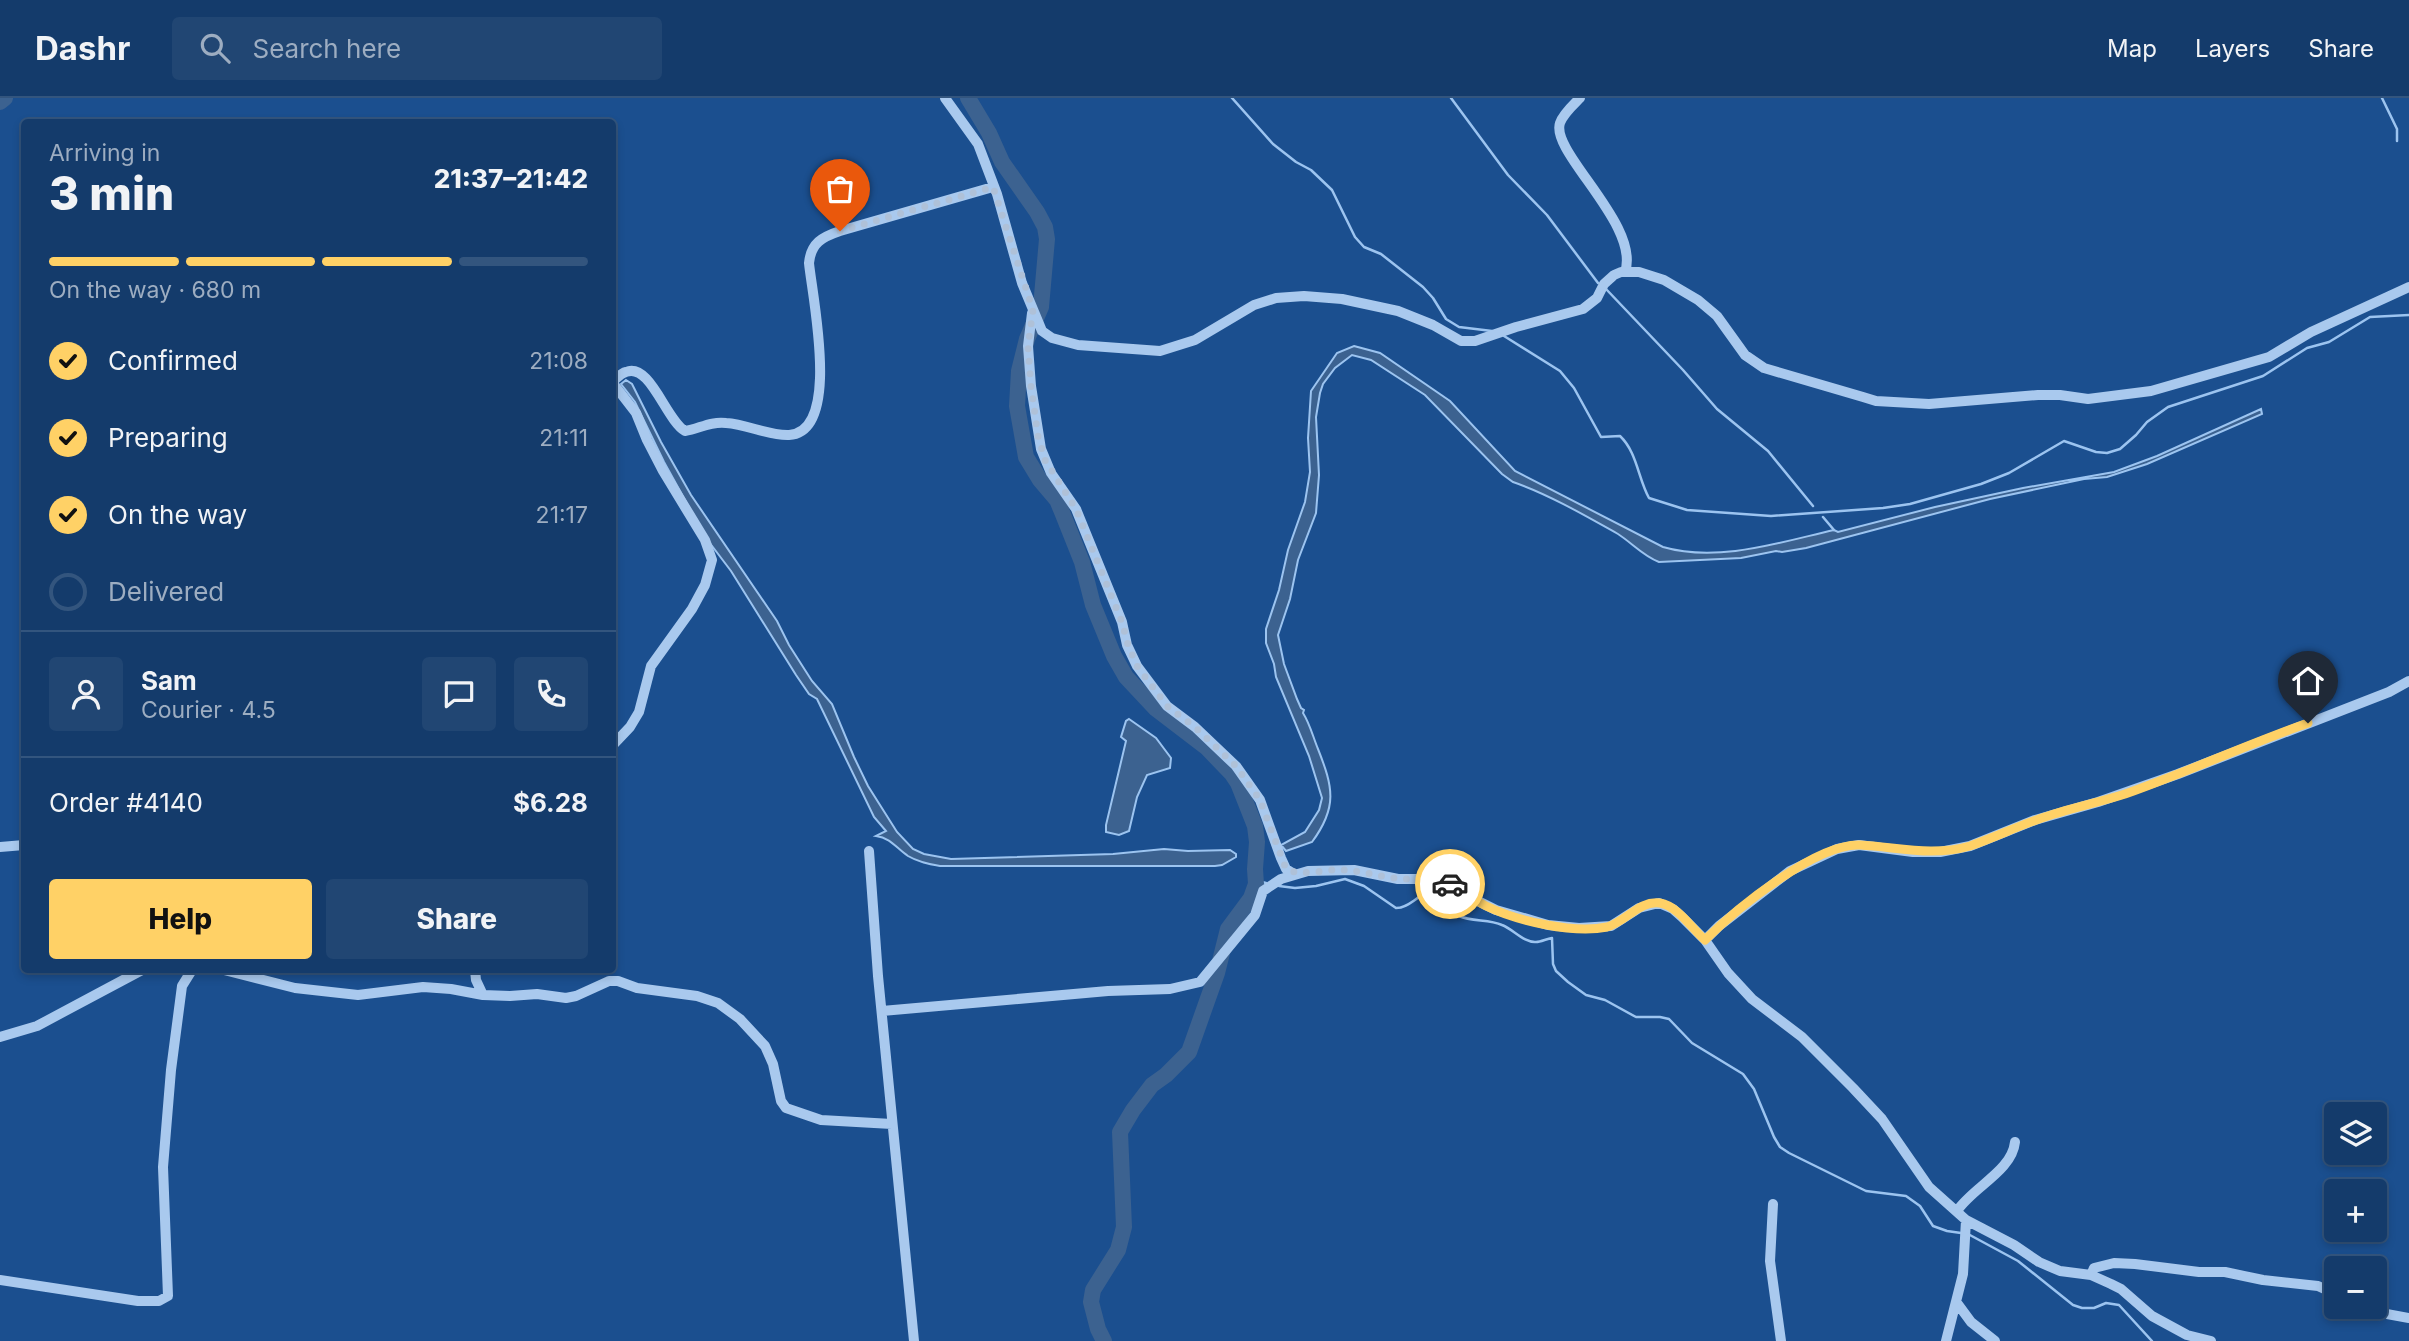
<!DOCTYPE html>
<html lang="en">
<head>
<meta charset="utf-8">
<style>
  body { margin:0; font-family:Inter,sans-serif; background:#214673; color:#f1f3f6; height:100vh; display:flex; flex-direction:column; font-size:26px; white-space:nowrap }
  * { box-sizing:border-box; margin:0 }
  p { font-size:23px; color:#9dadc1 }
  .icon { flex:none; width:38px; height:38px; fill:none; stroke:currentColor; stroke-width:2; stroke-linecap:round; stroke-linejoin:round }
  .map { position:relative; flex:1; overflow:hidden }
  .details { position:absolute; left:21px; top:21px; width:595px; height:854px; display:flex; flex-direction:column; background:#143b6b; border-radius:7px; box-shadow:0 4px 10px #0003,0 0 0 2px #33557e }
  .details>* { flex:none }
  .buttons { position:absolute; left:2324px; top:1004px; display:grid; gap:14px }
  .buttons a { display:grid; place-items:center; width:63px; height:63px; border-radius:7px; background:#143b6b; box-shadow:0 4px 10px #0003,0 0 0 2px #33557e; font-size:35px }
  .pin { position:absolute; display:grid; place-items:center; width:60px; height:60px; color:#fff; margin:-72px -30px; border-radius:50% 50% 50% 0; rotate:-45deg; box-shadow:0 0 7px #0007 }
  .pin .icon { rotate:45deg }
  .courier { position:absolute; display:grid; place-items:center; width:70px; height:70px; margin:-35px; border:5px solid #ffd166; border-radius:50%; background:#fff; color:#222; box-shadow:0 2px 9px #0007 }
  .head em { font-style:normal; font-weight:800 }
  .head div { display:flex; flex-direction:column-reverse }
  .head { display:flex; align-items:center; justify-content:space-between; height:119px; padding:0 28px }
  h1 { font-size:46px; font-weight:800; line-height:52px }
  .bar { display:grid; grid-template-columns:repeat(4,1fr); gap:10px 7px; align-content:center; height:84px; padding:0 28px }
  .bar i { height:9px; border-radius:5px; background:#33557e }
  .bar .on { background:#ffd166 }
  .bar p { grid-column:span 4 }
  .line { display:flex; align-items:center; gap:18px; padding:0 28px; border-top:2px solid #33557e }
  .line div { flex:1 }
  .round { display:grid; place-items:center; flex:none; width:74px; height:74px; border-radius:7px; background:#214673 }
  ol { padding:0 28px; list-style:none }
  li { display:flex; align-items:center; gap:21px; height:77px }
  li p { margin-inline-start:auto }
  li .icon { padding:7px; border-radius:50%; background:#ffd166; color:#111; stroke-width:4 }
  li:last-child { color:#9dadc1 }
  li i { width:38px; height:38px; border:4px solid #33557e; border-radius:50% }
  .button { display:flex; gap:14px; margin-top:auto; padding:14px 28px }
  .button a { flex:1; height:80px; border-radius:7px; background:#ffd166; color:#111; font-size:28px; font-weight:800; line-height:80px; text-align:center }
  .button a+a { background:#214673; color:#f1f3f6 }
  header { display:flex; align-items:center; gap:42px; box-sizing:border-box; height:98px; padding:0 35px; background:#143b6b; border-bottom:2px solid #33557e }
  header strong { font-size:33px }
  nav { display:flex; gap:38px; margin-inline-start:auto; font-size:24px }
  .search { width:490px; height:63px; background:#214673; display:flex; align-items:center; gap:18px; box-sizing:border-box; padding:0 24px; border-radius:7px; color:#9dadc1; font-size:26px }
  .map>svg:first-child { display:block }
  .water { fill:#3c6290; stroke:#9cc4f0; stroke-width:2 }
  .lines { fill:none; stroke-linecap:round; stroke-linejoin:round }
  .stream { stroke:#9cc4f0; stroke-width:2.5 }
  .river { stroke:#3c6290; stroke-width:16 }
  .minor { stroke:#a9c9ee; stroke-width:10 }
  .done { stroke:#afc1d8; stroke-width:7; stroke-dasharray:0 12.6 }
  .route { stroke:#ffd166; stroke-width:9 }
</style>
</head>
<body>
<header>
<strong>Dashr</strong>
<div class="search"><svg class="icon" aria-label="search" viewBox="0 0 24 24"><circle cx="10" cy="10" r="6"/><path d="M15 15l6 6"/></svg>Search here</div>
<nav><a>Map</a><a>Layers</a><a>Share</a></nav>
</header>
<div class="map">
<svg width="2409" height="1243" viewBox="0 0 2409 1243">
  <rect width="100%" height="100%" fill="#1b4f8f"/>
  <path class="water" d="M1354,248L1380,255L1450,303L1515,373L1663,449C1718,465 1781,444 1834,432L1838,434L1935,409L2023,390L2114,374L2157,358L2261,311L2262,316L2147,366L2107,379L2084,381L1990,401L1806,450L1782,454L1776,453L1741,460L1659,464C1643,458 1632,445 1618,436C1586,418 1548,396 1513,384L1502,376L1425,297L1371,262L1352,257L1335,270L1323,286L1320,295L1316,319L1319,377L1316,415L1298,462L1290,501L1278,537L1284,566L1297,601L1301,610L1304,612L1303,615C1310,626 1313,639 1318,651C1333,689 1338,709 1312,744L1286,753L1281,747L1305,734L1319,712L1322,700L1309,658L1276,579L1274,566L1266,545V531L1279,492L1288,452L1305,404L1310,374L1308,340L1311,293L1337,255Z
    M626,282L632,286L661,344L691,397L777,523L789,547L812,583L832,606L854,659L868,688L897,734L913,751L924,756L951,761L1113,756L1164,751L1188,753L1230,752L1236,756V759L1222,767L1215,768H940C929,766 918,764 908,758C896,750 891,740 876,738L886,733L874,719L817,601L809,596L796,577L731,473L706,440L664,364L635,304L621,286Z
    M1129,621L1156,640L1171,660L1170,670L1147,677L1137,699L1129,733L1119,737L1106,734V727L1126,643L1121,639L1126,623Z"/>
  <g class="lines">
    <path class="stream" d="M1232,0L1273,46L1296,64L1311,72L1332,92L1355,139L1364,149L1381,156L1423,189L1433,200L1446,221L1459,229L1492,233
      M1451,0L1508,77L1547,117L1598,185
      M2382,0L2397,31V43
      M1606,191L1683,272L1717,311L1768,353L1813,408
      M1504,238L1560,273L1574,290L1601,339L1620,338C1637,354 1638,380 1649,400L1687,412L1771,418L1883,410L1910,406L1981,386L2009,375L2064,343L2096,354L2107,355L2120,351L2136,337L2147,324L2168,309L2263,278L2307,250L2329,244L2370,219L2409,217
      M1823,419L1834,432
      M1255,771L1262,784L1266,785
      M1279,788L1295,790L1316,788L1345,781L1364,788L1396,810C1412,810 1419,792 1435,796C1445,799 1449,813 1459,818C1472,824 1489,821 1502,827C1513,831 1524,845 1536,844C1541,844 1546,841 1552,840L1553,866L1556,873L1568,884L1586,897L1605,902L1636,919H1660L1669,921L1692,945L1743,976L1754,991L1774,1039L1780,1049L1789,1055L1866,1093L1906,1098L1920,1108L1933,1128L1947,1133L1961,1135
      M1968,1136L2018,1163L2073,1207L2082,1210H2094L2106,1205L2119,1207L2152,1243"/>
    <path class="river" d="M968,0L989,35L1002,64L1037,114L1045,129L1047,141L1041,209L1027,241L1019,273L1017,308L1026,359L1040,382L1057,402L1062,414L1082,464L1093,507L1114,558L1126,579L1156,611L1207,650L1232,676L1238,685L1255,728L1257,744L1255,771L1256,786L1251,800L1228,831L1217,875L1189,954L1166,977L1152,987L1133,1012L1120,1034L1124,1129L1118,1152L1093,1192L1091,1204L1098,1231L1104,1243
      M0,4L5,0"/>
    <path class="minor" d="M945,0L978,46L997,96L1022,185L1042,233L1052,240L1078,247L1160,253L1195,242L1254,207L1276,200L1304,198L1342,201L1398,213L1433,227L1461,243H1475L1516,229L1583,211L1597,200L1604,186L1614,177L1621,174H1639L1664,182L1698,202L1717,218L1745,257L1764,270L1863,299L1876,303L1929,306L2038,297H2060L2088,301L2151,293L2269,259L2311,234L2409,189
      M1580,0C1573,7 1563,16 1560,25C1550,54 1641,127 1625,174
      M1032,215L1028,248L1031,288L1041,351L1051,375L1076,411L1122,524L1127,547L1137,568L1167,608L1195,629L1236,668L1260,702L1281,760L1286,771L1294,776
      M612,284C616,281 621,275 626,274C650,264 666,322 685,333C699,331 710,323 726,325C747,326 768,338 789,337C842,334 812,198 809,165C811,145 822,139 840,133L993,89
      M612,284L636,315L647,342L663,373L705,442L712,462L705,487L692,511L651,568L639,614L630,629L612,648
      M0,749L24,747
      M869,753L878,878L914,1243
      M1705,842L1719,828L1790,773L1837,751L1859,747L1913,754H1940L1970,748L2035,722L2098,704L2178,676L2389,594L2409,583
      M224,872L295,890L358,897L423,889L451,891L483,897L510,898L537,896L566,900L576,898L609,883H618L637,890L697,898L718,905L740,921L765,948L773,966L781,1003L786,1010L821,1022L892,1026
      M475,872L476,882L483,897
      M882,913L1108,893L1170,891L1200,884L1255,817L1263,793L1281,781L1308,773L1354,772L1398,781H1438L1455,788L1474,801L1496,812L1548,827L1579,830L1611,828L1639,810L1659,805L1673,811L1682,819L1705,842L1728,875L1752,901L1802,939L1853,990L1882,1021L1929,1089L1966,1122L2014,1147L2039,1164L2060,1173L2091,1177L2111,1186L2121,1191L2152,1218L2187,1237L2211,1243
      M0,939L37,928L142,872
      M1773,1106L1770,1163L1781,1243
      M1957,1113C1973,1089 2012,1073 2015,1044
      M2091,1177L2094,1170L2114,1165L2135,1166L2199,1174H2225L2263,1182L2318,1188L2331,1194L2336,1201
      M0,1182L138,1203H159L168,1198L163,1069L171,972L182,888L192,872
      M1957,1205L1971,1224L1995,1243
      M2349,1209L2409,1220
      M1946,1243L1963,1176L1966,1122"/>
  </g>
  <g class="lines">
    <path class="done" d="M840,133L993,89L1033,212L1028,248L1031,288L1038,338L1045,362L1076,411L1122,524L1128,547L1137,568L1167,608L1195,629L1236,668L1260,702L1286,771C1300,779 1324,771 1340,772C1359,772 1376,778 1395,780C1414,783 1432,779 1450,786"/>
    <path class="route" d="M1450,786C1463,791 1473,802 1486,808C1517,823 1574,836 1607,829C1626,824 1639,802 1660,805C1678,808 1692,831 1705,842C1735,812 1816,745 1860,747C1898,749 1932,759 1970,748C1993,740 2016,729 2039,721C2067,711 2097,705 2125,696C2187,674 2246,647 2308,625"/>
  </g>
</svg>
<div class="buttons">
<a><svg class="icon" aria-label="layers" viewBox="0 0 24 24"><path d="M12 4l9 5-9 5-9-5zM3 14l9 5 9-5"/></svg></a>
<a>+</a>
<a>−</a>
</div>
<div class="pin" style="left:840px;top:133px;background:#ea580c"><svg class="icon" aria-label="bag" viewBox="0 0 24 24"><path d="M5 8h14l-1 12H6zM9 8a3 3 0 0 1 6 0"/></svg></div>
<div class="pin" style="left:2308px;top:625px;background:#1f2937"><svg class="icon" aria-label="home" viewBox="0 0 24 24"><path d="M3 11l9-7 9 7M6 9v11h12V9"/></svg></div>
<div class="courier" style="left:1450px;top:786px"><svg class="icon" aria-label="car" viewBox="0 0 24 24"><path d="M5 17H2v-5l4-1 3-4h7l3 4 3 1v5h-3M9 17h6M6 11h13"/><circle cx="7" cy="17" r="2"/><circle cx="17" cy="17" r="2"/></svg></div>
<section class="details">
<div class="head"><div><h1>3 min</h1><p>Arriving in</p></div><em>21:37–21:42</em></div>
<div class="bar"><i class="on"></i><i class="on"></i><i class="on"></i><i></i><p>On the way · 680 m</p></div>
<ol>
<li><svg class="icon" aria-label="check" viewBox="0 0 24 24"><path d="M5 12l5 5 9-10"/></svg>Confirmed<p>21:08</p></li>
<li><svg class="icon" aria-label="check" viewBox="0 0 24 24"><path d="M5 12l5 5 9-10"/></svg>Preparing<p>21:11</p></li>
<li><svg class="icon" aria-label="check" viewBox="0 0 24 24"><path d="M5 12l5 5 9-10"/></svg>On the way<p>21:17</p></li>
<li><i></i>Delivered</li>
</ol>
<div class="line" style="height:126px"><a class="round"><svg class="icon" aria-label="person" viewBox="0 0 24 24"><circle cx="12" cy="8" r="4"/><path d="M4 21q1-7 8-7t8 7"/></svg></a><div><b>Sam</b><p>Courier · 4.5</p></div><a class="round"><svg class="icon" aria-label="chat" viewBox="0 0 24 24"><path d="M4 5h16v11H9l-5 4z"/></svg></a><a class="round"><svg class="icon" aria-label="phone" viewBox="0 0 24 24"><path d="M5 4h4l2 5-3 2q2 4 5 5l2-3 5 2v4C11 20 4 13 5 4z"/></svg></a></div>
<div class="line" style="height:91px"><div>Order #4140</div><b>$6.28</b></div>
<div class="button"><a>Help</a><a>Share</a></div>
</section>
</div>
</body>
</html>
